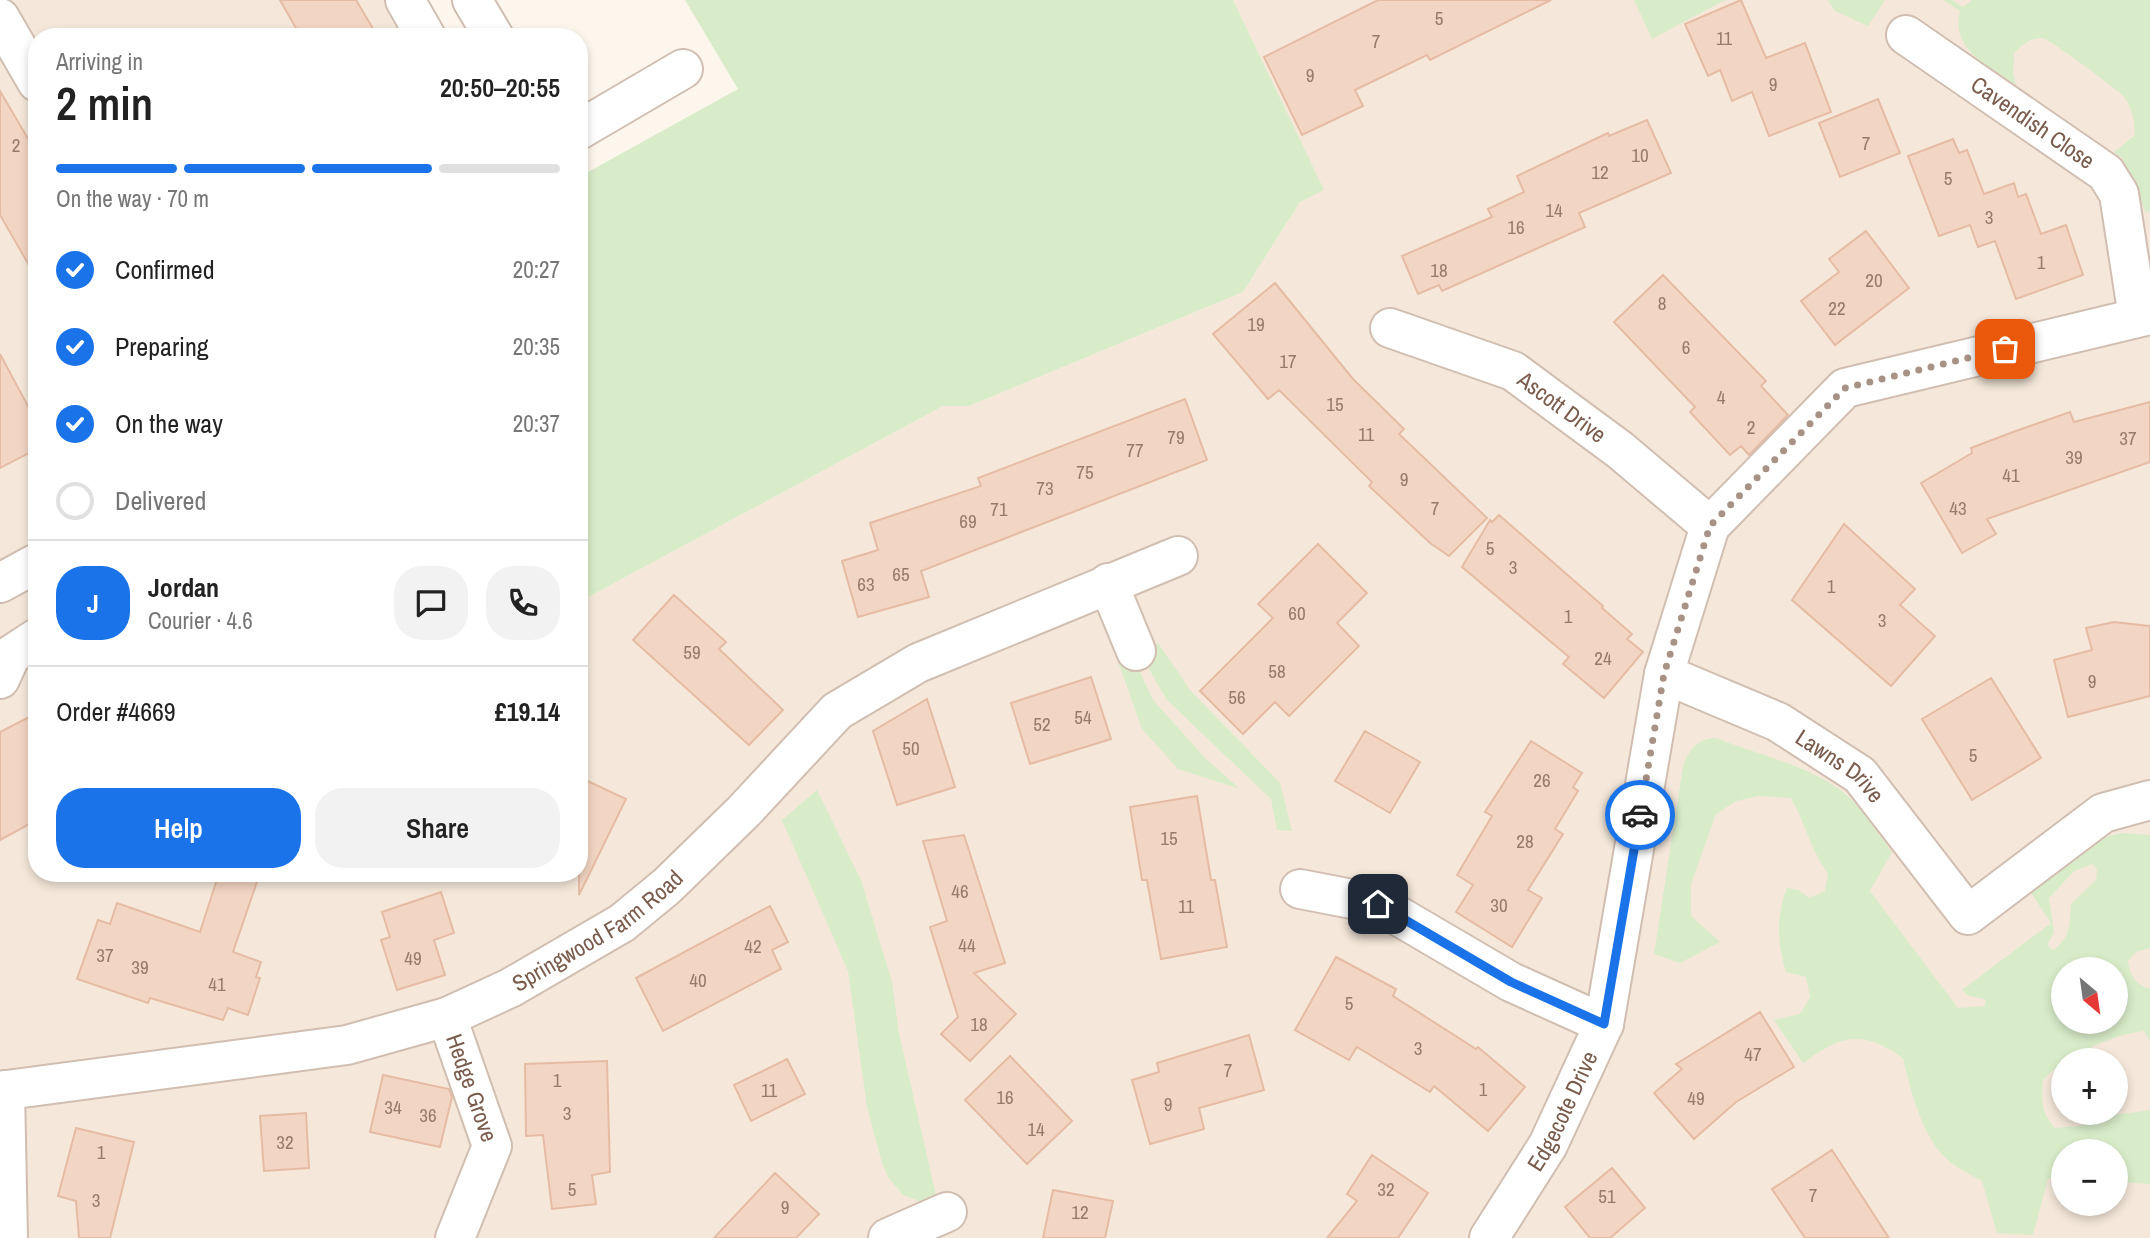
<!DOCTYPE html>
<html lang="en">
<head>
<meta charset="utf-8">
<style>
  body { margin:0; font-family:"Archivo Narrow",sans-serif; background:#f2f2f2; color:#222; height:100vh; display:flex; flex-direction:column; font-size:26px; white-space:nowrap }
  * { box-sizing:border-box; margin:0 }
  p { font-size:23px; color:#767676 }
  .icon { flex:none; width:38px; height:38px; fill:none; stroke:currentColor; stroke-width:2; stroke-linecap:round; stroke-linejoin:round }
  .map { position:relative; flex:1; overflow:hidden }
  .details { position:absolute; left:28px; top:28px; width:560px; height:854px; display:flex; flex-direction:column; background:#fff; border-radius:28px; box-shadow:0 4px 10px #0003 }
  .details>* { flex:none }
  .needle { width:46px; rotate:151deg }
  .tools { position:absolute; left:2051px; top:957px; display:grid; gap:14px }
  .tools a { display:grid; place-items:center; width:77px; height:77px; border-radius:50%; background:#fff; box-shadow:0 4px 10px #0003; font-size:35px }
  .pin { position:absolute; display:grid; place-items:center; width:60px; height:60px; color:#fff; margin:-30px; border-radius:14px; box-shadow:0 4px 10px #0006 }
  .courier { position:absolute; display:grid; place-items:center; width:70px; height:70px; margin:-35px; border:5px solid #1a73e8; border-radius:50%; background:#fff; color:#222; box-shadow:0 2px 9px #0007 }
  .summary em { font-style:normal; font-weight:600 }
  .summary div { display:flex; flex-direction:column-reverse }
  .summary { display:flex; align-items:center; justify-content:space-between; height:119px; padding:0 28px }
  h1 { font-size:46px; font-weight:600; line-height:52px }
  .bar { display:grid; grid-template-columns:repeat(4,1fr); gap:10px 7px; align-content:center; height:84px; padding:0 28px }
  .bar i { height:9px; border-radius:5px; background:#e0e0e0 }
  .bar .current { background:#1a73e8 }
  .bar p { grid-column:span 4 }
  .line { display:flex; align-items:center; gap:18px; padding:0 28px; border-top:2px solid #e0e0e0 }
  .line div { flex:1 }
  .round { display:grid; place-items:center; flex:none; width:74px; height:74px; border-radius:28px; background:#f2f2f2 }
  ol { padding:0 28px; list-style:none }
  li { display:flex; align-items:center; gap:21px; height:77px }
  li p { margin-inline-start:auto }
  li .icon { padding:7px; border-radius:50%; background:#1a73e8; color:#fff; stroke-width:4 }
  li:last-child { color:#767676 }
  li i { width:38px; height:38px; border:4px solid #e0e0e0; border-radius:50% }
  .cta { display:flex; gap:14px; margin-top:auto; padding:14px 28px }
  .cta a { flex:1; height:80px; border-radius:28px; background:#1a73e8; color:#fff; font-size:28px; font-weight:600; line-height:80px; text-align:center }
  .cta a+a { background:#f2f2f2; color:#222 }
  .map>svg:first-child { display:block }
  .residential { fill:#f5e8da; fill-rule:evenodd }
  .green { fill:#d8ecc9; fill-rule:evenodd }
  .building { fill:#f3d5c3; stroke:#e6bba3; stroke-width:2 }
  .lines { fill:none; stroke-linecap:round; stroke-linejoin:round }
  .minor-casing { stroke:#d1beb0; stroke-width:42 }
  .minor { stroke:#fff; stroke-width:38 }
  .done { stroke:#a89285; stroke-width:7; stroke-dasharray:0 12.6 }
  .route { stroke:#1a73e8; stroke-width:9 }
  .labels { text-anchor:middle; stroke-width:5; stroke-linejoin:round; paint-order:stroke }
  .number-label { font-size:19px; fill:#987a6a }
  .street-label { font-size:23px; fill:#7a5c4d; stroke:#fffaf3 }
</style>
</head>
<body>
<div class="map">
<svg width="2150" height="1238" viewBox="0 0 2150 1238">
  <rect width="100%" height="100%" fill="#fdf6ec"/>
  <path class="residential" d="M0,0H426L447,37H37V873H579V602L943,406H969L1243,292L1300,202L1323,190L1233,0H2150V1238H0ZM2063,970H2116V1022H2063ZM2063,1060H2116V1113H2063ZM2063,1152H2116V1204H2063Z"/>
  <path class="green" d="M685,0H1233L1324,190L1300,202L1243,292L969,406H943L579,602V177L738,89Z
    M1634,0H1725L1652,39Z
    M1827,0H1885L1868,26L1835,11Z
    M1943,0H1952L1963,7L1972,0H2150V209L2146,213L2122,158L2114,152L2134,136C2136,123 2132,106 2122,95C2114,87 2050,39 2042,38C2030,38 2021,45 2014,54L2013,73L2016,85C1989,66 1950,50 1960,11Z
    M1158,643L1191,691L1280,783L1292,831L1277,830L1271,799L1167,700L1150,671L1142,647Z
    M1131,653L1153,700L1206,759L1240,789L1178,769L1142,729L1117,659Z
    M1716,738C1756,754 1800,763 1836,787C1859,802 1875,830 1892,852L1870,891L1958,1008L1985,1006V999L1969,996L1962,990L2051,923L2029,890L2097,839L2122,833L2150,835V948L2136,952L2128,961C2130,976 2135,984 2150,989V1041L2144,1031C2113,1034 2062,1058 2043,1080C2041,1100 2041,1113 2055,1128L2079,1126L2101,1117L2150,1110V1184L2116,1182V1152H2063V1179H2048L2033,1235L1997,1233L1982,1181C1971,1175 1959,1169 1949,1161C1923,1140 1910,1089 1903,1058C1862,1029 1841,1035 1803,1063L1774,1020L1800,1014L1810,997L1806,977L1786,972C1777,943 1776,916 1787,888L1799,890L1809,898L1825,891L1828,874C1811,850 1805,823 1791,798L1758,796L1736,801L1716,814L1691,884V916L1720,942L1680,963L1654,954L1683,766C1690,748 1697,739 1716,738ZM2093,864L2097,870L2096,880L2071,904C2069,924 2072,935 2054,950L2047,946L2054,932L2049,898L2074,871ZM2063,970H2116V1022H2063Z
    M817,790L861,880L892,982L899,1033L937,1200L927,1204L903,1195L888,1177L882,1163L867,1107L848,971L782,820Z"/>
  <path class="building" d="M280,0H356L378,37H301Z
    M1378,0H1551L1430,60L1427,55L1355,90L1363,106L1302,135L1264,57Z
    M1741,0L1766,58L1805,43L1831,112L1769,136L1752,92L1732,101L1720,70L1708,76L1685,24Z
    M0,91L37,154V279L0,215Z
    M1878,99L1900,153L1840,177L1819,123Z
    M1647,120L1671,173L1579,213L1585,227L1442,291L1439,285L1418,294L1402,256L1492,217L1488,209L1524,192L1517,176L1608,133L1609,136Z
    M1953,139L1959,153L1967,150L1984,194L2014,183L2018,197L2026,194L2041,234L2066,225L2083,275L2016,299L1995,241L1978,247L1970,225L1939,236L1908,156Z
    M1866,231L1909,288L1835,345L1801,301L1839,272L1829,259Z
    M1663,275L1766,381L1761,386L1788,415L1749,455L1741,446L1730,455L1690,412L1695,407L1614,322Z
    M1275,283L1353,379L1404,429L1399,434L1487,518L1449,556L1430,543L1369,486L1372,482L1279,390L1268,399L1213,334Z
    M0,354L37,423V449L0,468Z
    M1185,399L1207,460L921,571L929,597L858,617L842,561L878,550L870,523L981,486L978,478Z
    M2150,402V462L1987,519L1996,534L1962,553L1921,483L1972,453L1971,448L2013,432L2070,412L2074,422Z
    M1499,515L1603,606L1602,608L1632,634L1627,639L1643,652L1604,698L1563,664L1569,657L1462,567L1490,520L1492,522Z
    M1844,524L1915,589L1900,605L1935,636L1891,686L1792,600Z
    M1318,544L1367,593L1337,623L1359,646L1289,716L1275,702L1243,734L1200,691L1273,618L1258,604Z
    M674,595L726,642L719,649L783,710L749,745L633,640Z
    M2114,622L2150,626V696L2068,717L2054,660L2092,650L2086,628Z
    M1091,677L1111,739L1030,764L1011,703Z
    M1991,678L2041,758L1972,800L1922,719Z
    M927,699L955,787L897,805L873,731Z
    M37,713V820L0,840V732Z
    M1365,731L1420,762L1390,813L1335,781Z
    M1531,741L1582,773L1573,787L1578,791L1555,829L1563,834L1528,890L1542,898L1512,947L1456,912L1473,885L1457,875L1492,816L1485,812Z
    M579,777L626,799L579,895Z
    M1197,796L1211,880H1215L1227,947L1161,959L1147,880H1142L1130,807Z
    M964,835L1005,963L974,973L1016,1014L970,1061L941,1034L958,1017L930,927L947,921L923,841Z
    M219,873H260L233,952L261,962L256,977L260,978L248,1015L228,1008L223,1020L150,998L148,1003L77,979L98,920L110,924L117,903L200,932Z
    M441,892L454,933L434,940L445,975L397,990L381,940L390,937L382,912Z
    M770,906L788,942L772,950L781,969L663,1031L636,978Z
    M1336,957L1396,989L1393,996L1476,1049L1478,1047L1525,1087L1488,1131L1434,1086L1430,1092L1357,1047L1349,1060L1295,1030Z
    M1760,1012L1794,1067L1736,1102L1694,1139L1654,1093L1682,1069L1676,1064Z
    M1249,1035L1264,1090L1199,1108L1204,1129L1150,1144L1132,1080L1159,1072L1157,1063Z
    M1010,1056L1072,1121L1027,1164L965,1100Z
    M787,1059L805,1094L751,1121L734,1085Z
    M607,1061L610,1172L592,1175L596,1204L552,1209L543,1135L526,1136L525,1064Z
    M383,1075L449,1089L452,1097L440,1147L370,1132Z
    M306,1113L309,1168L264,1171L260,1116Z
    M76,1128L134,1142L110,1238H79L76,1201L58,1196Z
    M1832,1150L1889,1238H1805L1772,1189Z
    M1372,1155L1428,1193L1398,1238H1327L1357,1201L1347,1194Z
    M1612,1168L1645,1208L1610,1238H1590L1565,1207Z
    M775,1173L819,1214L796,1238H714Z
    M1053,1190L1113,1201L1105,1238H1043Z"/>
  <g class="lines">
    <g class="minor-casing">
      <g id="minor">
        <path d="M405,0L426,37"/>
        <path d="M472,0L494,37"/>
        <path d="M0,18L37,82"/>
        <path id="s1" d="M1906,35L2106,173L2119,194L2138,317"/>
        <path d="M579,130L683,69"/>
        <path id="s2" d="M1390,328L1513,371L1620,450L1710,526"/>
        <path d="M0,583L35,564L37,566"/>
        <path d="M1108,583L1136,651"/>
        <path id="s3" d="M1664,674L1778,722L1860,775L1968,915L2103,813L2150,800"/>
        <path d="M0,679L11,655L37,638"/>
        <path d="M1300,889L1378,904L1511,982L1604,1024"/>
        <path id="s4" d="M447,1017L492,1146L455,1238"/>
        <path d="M5,1090L8,1238"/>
        <path id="s5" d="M0,1091L347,1045L447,1017L510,988L622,923L667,886L744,811L837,711L918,663L1178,556"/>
        <path d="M888,1238L947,1212"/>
        <path id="s6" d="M1489,1238L1548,1145L1604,1024L1664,674L1710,526L1845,388L2150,315"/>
      </g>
    </g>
    <use href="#minor" class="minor"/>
  </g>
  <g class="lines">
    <path class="done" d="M1640,815L1664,674L1710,526L1845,388L2005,349"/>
    <path class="route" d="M1378,904L1511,982L1604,1024L1640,815"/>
  </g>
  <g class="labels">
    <g class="number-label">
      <text x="1439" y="25">5</text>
      <text x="1724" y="45">11</text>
      <text x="1376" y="48">7</text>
      <text x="1310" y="82">9</text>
      <text x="1773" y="91">9</text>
      <text x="1866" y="150">7</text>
      <text x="16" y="152">2</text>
      <text x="1640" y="162">10</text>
      <text x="1600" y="179">12</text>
      <text x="1948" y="185">5</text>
      <text x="1554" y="217">14</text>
      <text x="1989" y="224">3</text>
      <text x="1516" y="234">16</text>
      <text x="2041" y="269">1</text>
      <text x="1439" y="277">18</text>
      <text x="1874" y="287">20</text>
      <text x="1662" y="310">8</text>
      <text x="1837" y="315">22</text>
      <text x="1256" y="331">19</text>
      <text x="1686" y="354">6</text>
      <text x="1288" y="368">17</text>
      <text x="1721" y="404">4</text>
      <text x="1335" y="411">15</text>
      <text x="1751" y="434">2</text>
      <text x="1366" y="441">11</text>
      <text x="1176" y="444">79</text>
      <text x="2128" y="445">37</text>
      <text x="1135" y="457">77</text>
      <text x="2074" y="464">39</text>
      <text x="1085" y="479">75</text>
      <text x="2011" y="482">41</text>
      <text x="1404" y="486">9</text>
      <text x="1045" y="495">73</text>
      <text x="1435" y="515">7</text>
      <text x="1958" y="515">43</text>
      <text x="999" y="516">71</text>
      <text x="968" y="528">69</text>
      <text x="1490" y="555">5</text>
      <text x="1513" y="574">3</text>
      <text x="901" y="581">65</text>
      <text x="866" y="591">63</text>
      <text x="1831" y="593">1</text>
      <text x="1297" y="620">60</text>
      <text x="1568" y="623">1</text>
      <text x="1882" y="627">3</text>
      <text x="692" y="659">59</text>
      <text x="1603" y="665">24</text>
      <text x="1277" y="678">58</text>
      <text x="2092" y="688">9</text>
      <text x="1237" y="704">56</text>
      <text x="1083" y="724">54</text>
      <text x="1042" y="731">52</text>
      <text x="911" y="755">50</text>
      <text x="1973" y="762">5</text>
      <text x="1542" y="787">26</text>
      <text x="1169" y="845">15</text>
      <text x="1525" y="848">28</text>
      <text x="960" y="898">46</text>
      <text x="1499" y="912">30</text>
      <text x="1186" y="913">11</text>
      <text x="967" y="952">44</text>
      <text x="753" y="953">42</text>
      <text x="105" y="962">37</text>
      <text x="413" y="965">49</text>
      <text x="140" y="974">39</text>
      <text x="698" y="987">40</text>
      <text x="217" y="991">41</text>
      <text x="1349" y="1010">5</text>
      <text x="979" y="1031">18</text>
      <text x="1418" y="1055">3</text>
      <text x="1753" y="1061">47</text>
      <text x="1228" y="1077">7</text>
      <text x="557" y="1087">1</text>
      <text x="1483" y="1096">1</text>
      <text x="769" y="1097">11</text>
      <text x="1005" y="1104">16</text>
      <text x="1696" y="1105">49</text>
      <text x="1168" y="1111">9</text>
      <text x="393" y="1114">34</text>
      <text x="567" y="1120">3</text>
      <text x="428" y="1122">36</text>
      <text x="1036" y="1136">14</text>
      <text x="285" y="1149">32</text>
      <text x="101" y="1159">1</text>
      <text x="572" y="1196">5</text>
      <text x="1386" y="1196">32</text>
      <text x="1813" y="1202">7</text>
      <text x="1607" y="1203">51</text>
      <text x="96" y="1207">3</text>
      <text x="785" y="1214">9</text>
      <text x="1080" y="1219">12</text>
    </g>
    <g class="street-label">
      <text dy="8" stroke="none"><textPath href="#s1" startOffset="154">Cavendish Close</textPath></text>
      <text dy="8" stroke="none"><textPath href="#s2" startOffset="191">Ascott Drive</textPath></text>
      <text dy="8" stroke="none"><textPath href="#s3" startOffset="200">Lawns Drive</textPath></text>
      <text dy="8" stroke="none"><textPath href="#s5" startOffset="628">Springwood Farm Road</textPath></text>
      <text dy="8" stroke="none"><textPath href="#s4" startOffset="75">Hedge Grove</textPath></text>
      <text dy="8" stroke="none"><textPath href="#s6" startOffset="147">Edgecote Drive</textPath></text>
    </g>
  </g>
</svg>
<div class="tools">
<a><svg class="needle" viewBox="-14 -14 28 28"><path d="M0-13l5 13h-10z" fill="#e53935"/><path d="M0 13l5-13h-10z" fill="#767676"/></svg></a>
<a>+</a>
<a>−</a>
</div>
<div class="pin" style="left:2005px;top:349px;background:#ea580c"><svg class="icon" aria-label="bag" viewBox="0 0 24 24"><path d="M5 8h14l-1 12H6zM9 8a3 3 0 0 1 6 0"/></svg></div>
<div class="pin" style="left:1378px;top:904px;background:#1f2937"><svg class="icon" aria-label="home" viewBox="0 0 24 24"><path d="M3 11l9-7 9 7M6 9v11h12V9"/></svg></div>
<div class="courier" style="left:1640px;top:815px"><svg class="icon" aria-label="car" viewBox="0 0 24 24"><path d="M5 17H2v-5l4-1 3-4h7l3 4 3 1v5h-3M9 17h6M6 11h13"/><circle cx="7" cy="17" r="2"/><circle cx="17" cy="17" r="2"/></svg></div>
<section class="details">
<div class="summary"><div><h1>2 min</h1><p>Arriving in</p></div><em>20:50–20:55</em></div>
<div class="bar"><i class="current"></i><i class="current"></i><i class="current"></i><i></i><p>On the way · 70 m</p></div>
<ol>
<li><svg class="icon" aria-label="check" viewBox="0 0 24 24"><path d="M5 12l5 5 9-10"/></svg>Confirmed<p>20:27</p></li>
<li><svg class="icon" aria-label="check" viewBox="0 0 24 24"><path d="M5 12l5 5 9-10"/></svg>Preparing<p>20:35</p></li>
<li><svg class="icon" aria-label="check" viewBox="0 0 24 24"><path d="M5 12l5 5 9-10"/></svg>On the way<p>20:37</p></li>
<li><i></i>Delivered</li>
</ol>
<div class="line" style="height:126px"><b class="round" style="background:#1a73e8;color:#fff">J</b><div><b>Jordan</b><p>Courier · 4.6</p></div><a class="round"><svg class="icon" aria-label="chat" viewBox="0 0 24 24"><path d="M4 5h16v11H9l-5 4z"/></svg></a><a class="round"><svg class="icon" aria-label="phone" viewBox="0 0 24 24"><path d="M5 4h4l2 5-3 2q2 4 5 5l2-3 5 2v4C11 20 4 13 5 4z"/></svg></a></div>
<div class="line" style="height:91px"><div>Order #4669</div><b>£19.14</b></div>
<div class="cta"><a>Help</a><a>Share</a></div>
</section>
</div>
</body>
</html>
